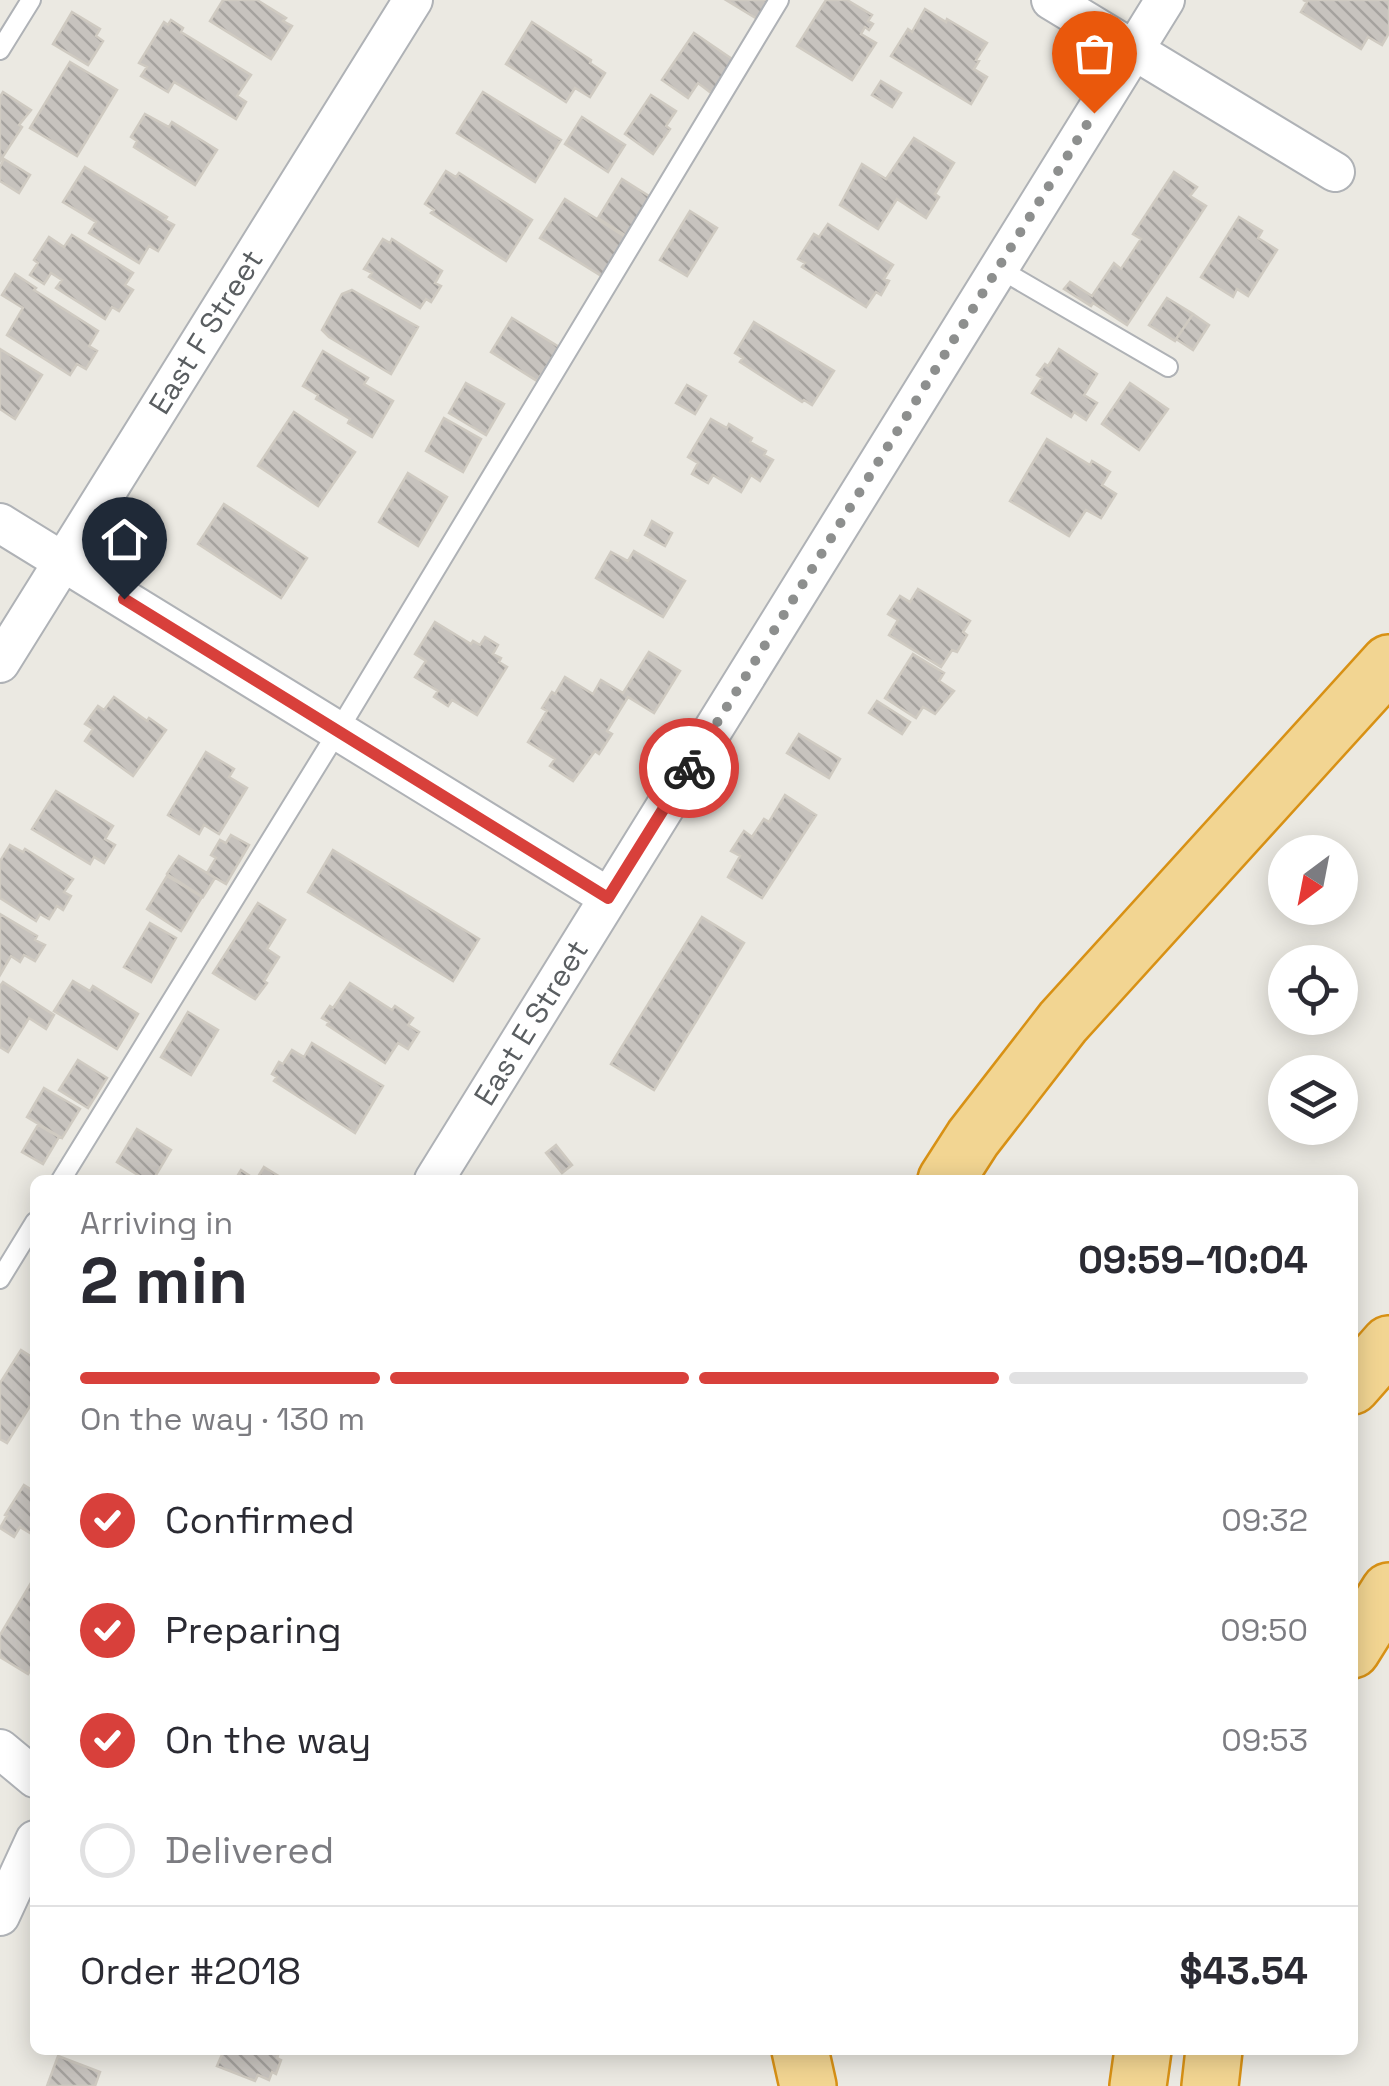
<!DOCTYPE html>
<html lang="en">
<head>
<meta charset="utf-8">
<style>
  body { margin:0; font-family:"Space Grotesk",sans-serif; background:#f2f2f3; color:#2b2b33; height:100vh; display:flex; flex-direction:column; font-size:38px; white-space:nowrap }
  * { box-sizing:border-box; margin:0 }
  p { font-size:32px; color:#7c7c81 }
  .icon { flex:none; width:55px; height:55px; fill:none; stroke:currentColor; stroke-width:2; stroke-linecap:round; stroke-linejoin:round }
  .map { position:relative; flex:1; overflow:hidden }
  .details { position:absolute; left:30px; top:1175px; width:1328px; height:880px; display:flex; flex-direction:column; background:#fff; border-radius:15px; box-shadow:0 5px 25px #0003 }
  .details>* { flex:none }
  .needle { width:65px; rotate:212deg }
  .tools { position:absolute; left:1268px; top:835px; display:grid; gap:20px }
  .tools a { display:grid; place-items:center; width:90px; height:90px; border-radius:50%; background:#fff; box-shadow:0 5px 25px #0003; font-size:50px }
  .pin { position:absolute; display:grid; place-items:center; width:85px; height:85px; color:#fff; margin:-102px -42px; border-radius:50% 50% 50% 0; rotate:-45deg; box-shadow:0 0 10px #0007 }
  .pin .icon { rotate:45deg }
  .courier { position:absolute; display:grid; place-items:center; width:100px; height:100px; margin:-50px; border:8px solid #d8403b; border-radius:50%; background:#fff; color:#222; box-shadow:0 2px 12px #0007 }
  .head em { font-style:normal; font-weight:800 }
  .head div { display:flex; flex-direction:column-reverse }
  .head { display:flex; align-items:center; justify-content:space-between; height:170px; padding:0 50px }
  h1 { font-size:65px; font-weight:800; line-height:75px }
  .bar { display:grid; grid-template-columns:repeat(4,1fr); gap:15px 10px; align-content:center; height:120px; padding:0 50px }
  .bar i { height:12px; border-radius:8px; background:#e1e1e2 }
  .bar .active { background:#d8403b }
  .bar p { grid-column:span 4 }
  .line { display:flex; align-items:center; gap:25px; padding:0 50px; border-top:2px solid #e1e1e2 }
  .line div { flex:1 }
  ol { padding:0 50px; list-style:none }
  li { display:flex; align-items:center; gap:30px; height:110px }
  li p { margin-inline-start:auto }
  li .icon { padding:10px; border-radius:50%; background:#d8403b; color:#fff; stroke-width:4 }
  li:last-child { color:#7c7c81 }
  li i { width:55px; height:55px; border:5px solid #e1e1e2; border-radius:50% }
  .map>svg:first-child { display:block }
  .building { fill:url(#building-back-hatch); stroke:#cfcac1; stroke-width:2.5 }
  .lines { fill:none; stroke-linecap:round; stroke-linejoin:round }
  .lane-casing { stroke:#afb2b6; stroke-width:22 }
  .street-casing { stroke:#afb2b6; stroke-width:42 }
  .highway-casing { stroke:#d89115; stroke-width:60 }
  .lane { stroke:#fff; stroke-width:18 }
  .street { stroke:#fff; stroke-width:38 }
  .highway { stroke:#f2d592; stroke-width:55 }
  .done { stroke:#8d8f8e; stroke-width:10; stroke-dasharray:0 18 }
  .route { stroke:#d8403b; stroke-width:12 }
  .labels { text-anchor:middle; stroke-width:10; stroke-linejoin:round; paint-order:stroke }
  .street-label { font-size:30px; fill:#5a5e61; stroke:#fff }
</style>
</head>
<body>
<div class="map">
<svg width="1389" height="2086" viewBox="0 0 1389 2086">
  <defs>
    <pattern id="building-back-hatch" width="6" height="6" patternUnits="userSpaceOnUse" patternTransform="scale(2.5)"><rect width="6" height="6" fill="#c7c3be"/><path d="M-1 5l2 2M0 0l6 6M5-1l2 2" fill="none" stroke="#a5a29e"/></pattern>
  </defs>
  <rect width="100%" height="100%" fill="#ebe9e2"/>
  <path class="building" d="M223,0H257L286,18L283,21L292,26L271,59L210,21Z
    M726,0H771L759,20Z
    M826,0H847L872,15L868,21L873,24L869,30L865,27L861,34L876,43L852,80L797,46Z
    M1303,0H1389V33L1382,45L1368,37L1361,49L1301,12L1307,2Z
    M925,9L946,22L947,19L987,43L976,60L979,61L974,69L987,77L971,104L891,56L908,29L912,32Z
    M72,12L100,29L96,36L103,41L88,65L53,44Z
    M171,20L183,28L181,32L251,75L237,96L246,102L236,119L174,82L168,92L141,76L147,67L139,63L164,22L168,25Z
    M532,22L591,60L590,63L605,73L590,97L575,88L566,102L506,64Z
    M694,33L738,63L715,96L698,83L688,98L662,80Z
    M70,62L117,90L77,156L30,128Z
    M881,81L901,93L892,107L872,95Z
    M3,92L31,110L19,125L22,127L0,161V97Z
    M483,92L561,140L535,182L457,133Z
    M651,95L676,111L666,126L670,129L653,154L625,134Z
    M145,114L169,127L172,122L217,150L195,185L134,147L137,141L131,137Z
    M582,117L625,145L608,172L565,144Z
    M914,138L954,163L935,194L939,197L926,218L897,199L878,229L840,205L862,164L886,179Z
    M4,159L30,175L19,193L0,181V167Z
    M85,167L167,217L165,220L174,225L158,251L149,246L139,263L89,233L96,222L63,202Z
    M446,171L456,177L459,173L532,220L506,261L431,213L434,210L425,204Z
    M1174,172L1197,187L1190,196L1206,206L1127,325L1093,303L1091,306L1064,289L1070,282L1092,296L1114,263L1121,269L1141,239L1133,234Z
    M622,179L652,198L628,237L598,218Z
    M565,199L627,238L603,277L540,238Z
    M690,211L717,228L687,276L660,260Z
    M1239,217L1262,231L1258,238L1277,250L1248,296L1237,289L1233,297L1201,277Z
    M828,224L893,265L884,279L889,281L881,295L876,292L866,307L802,267L805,263L798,259L814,234L819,237Z
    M72,235L133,273L125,285L133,290L119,311L112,307L105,319L56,288L62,280L51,273L44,284L30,275L38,263L34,260L49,237L64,247Z
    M383,239L390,243L392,239L442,271L435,283L441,286L431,302L426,299L420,308L369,277L372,273L364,269Z
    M15,274L36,288L34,290L98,331L89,346L97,351L86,369L77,364L70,375L7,335L23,308L2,295Z
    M352,290L418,327L391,374L329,337L322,330L342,294Z
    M1167,298L1193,314L1175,341L1149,325Z
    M1193,314L1209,325L1193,350L1176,339Z
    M512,318L559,347L537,381L491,352Z
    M754,322L834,371L812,405L804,400L802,402L740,362L743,358L735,353Z
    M0,349L42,375L15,419L0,409Z
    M1059,349L1097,374L1084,395L1097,403L1086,420L1074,412L1071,417L1032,393L1042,378L1037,375L1045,364L1048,366Z
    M323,351L368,378L364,384L393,401L372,437L348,423L350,419L316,399L318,395L303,386Z
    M466,383L504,404L486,435L449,413Z
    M1130,383L1168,409L1139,450L1102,424Z
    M687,385L706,396L695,414L676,403Z
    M294,412L355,452L318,506L258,466Z
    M444,418L481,439L463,472L426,451Z
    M711,419L727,428L729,424L752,438L750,442L766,451L764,455L773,460L760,481L751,475L741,492L713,475L708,483L692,474L698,463L688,457Z
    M1047,439L1090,465L1092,461L1110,472L1102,485L1116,494L1101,518L1086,510L1069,536L1010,501Z
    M408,473L447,497L418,546L379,522Z
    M224,504L307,558L281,598L198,544Z
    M652,521L672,533L665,546L645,535Z
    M634,551L685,581L663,617L596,578L611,552L628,561Z
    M918,589L970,621L963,632L967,635L957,652L952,650L941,667L889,635L898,620L888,614L900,596L910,602Z
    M435,622L471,644L473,641L480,645L485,637L498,645L493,654L501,658L499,662L507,667L477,715L452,700L448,706L434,697L438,691L415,677L426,661L415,654Z
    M649,652L680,671L654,713L628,697L607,731L612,734L599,754L595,751L573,781L550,766L555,759L528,742L547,711L542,708L552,692L555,694L565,677L593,694L601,680L623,693Z
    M913,654L944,673L939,681L954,691L935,714L923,707L916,718L885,698Z
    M114,697L147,721L149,718L166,730L133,776L85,741L93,729L85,724L98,706L104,710Z
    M877,701L910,722L902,734L869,713Z
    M799,734L840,759L829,778L787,753Z
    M206,752L234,769L229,777L247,788L219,834L204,825L199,834L168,815Z
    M56,791L113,826L105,839L115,845L104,863L94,857L90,864L32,829Z
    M785,795L816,815L762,898L728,877L740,856L731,851L744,831L752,837L764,819L769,822Z
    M231,835L249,845L226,884L207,873L216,858L211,855L220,840L226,843Z
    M10,845L23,852L25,849L73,879L64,892L71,896L63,910L57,906L49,919L40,914L36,921L0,898V861Z
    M333,850L479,939L453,981L308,892Z
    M179,856L215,878L203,897L167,874Z
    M167,876L202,897L181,931L147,909Z
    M258,903L285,920L267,949L279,957L264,981L267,983L255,999L213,973Z
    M0,914L37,936L35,940L45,945L35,961L24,955L20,962L11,956L0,975Z
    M702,917L744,943L654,1090L611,1064Z
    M150,923L176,938L151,982L124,967Z
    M73,981L90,991L93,986L138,1014L117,1049L54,1011Z
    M3,982L54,1015L46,1029L29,1018L8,1052L0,1047V986Z
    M350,983L392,1010L395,1006L413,1018L408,1025L419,1032L408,1049L398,1043L385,1063L327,1025L329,1022L322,1018L330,1006L333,1008Z
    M188,1012L218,1030L191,1075L161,1057Z
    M312,1043L383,1086L355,1133L274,1081L277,1077L272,1074L279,1062L283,1064L292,1050L304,1057Z
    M78,1060L107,1078L88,1108L59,1090Z
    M44,1088L80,1109L62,1138L27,1117Z
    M38,1125L59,1137L43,1164L22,1152Z
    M137,1129L171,1150L153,1180H146L117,1162Z
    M556,1145L572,1165L562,1173L546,1153Z
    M264,1167L285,1180H235L241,1170L256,1180Z
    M21,1350L35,1359V1409L30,1406L7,1443L0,1439V1383Z
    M24,1485L35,1492V1536L20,1527L14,1537L0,1528L7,1516L5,1515Z
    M31,1583L35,1585V1667L33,1666L28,1674L0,1657V1635Z
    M224,2050H280L277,2058L281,2060L276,2074L272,2072L269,2080L258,2075L255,2081L217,2066Z
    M58,2056L100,2072L95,2086H47Z"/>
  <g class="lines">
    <g class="lane-casing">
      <path id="lane" d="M0,50L31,0
        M998,268L1168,367
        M61,1180L338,731L779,0
        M0,1279L35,1222"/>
    </g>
    <g class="street-casing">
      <g id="street">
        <path d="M1051,0L1335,172"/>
        <path d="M0,523L608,897"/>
        <path id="s1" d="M0,663L413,0"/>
        <path id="s2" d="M434,1180L1165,0"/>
        <path d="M0,1749L35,1778"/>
        <path d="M0,1916L35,1840"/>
      </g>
    </g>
    <g class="highway-casing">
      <path id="highway" d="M946,1180L973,1138L1063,1022L1389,663
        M1352,1386L1389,1344
        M1352,1650L1389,1591
        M800,2050L808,2086
        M1138,2086L1143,2050
        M1210,2086L1214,2050"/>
    </g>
    <use href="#lane" class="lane"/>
    <use href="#street" class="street"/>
    <use href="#highway" class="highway"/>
  </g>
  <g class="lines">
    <path class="done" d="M689,768L1094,113"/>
    <path class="route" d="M124,599L608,898L689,768"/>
  </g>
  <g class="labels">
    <g class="street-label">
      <text dy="10" stroke="none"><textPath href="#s1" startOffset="390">East F Street</textPath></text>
      <text dy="10" stroke="none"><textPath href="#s2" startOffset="185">East E Street</textPath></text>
    </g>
  </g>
</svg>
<div class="tools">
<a><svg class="needle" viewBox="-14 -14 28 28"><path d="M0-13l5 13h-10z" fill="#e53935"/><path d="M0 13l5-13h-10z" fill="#7c7c81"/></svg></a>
<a><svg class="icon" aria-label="locate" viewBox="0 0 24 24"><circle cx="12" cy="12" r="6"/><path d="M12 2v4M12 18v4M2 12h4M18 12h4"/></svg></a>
<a><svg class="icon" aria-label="layers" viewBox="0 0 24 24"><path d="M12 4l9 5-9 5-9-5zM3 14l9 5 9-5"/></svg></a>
</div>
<div class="pin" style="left:1094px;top:113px;background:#ea580c"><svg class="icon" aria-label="bag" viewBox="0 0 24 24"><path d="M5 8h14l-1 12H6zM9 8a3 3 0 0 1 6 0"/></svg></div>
<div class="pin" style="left:124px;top:599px;background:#1f2937"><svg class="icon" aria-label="home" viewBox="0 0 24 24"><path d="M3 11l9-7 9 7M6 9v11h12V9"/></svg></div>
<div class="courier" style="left:689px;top:768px"><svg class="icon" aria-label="bike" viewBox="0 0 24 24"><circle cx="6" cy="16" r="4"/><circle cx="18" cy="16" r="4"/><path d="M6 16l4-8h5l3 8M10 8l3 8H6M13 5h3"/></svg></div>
<section class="details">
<div class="head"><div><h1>2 min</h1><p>Arriving in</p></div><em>09:59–10:04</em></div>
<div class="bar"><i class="active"></i><i class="active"></i><i class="active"></i><i></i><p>On the way · 130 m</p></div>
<ol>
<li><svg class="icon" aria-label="check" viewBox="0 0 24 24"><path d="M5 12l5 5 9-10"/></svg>Confirmed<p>09:32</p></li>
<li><svg class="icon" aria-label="check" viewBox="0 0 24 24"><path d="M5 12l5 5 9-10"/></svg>Preparing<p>09:50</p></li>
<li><svg class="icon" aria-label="check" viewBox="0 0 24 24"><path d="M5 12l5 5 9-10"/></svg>On the way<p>09:53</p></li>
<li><i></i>Delivered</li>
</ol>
<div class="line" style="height:130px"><div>Order #2018</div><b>$43.54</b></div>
</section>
</div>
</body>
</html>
